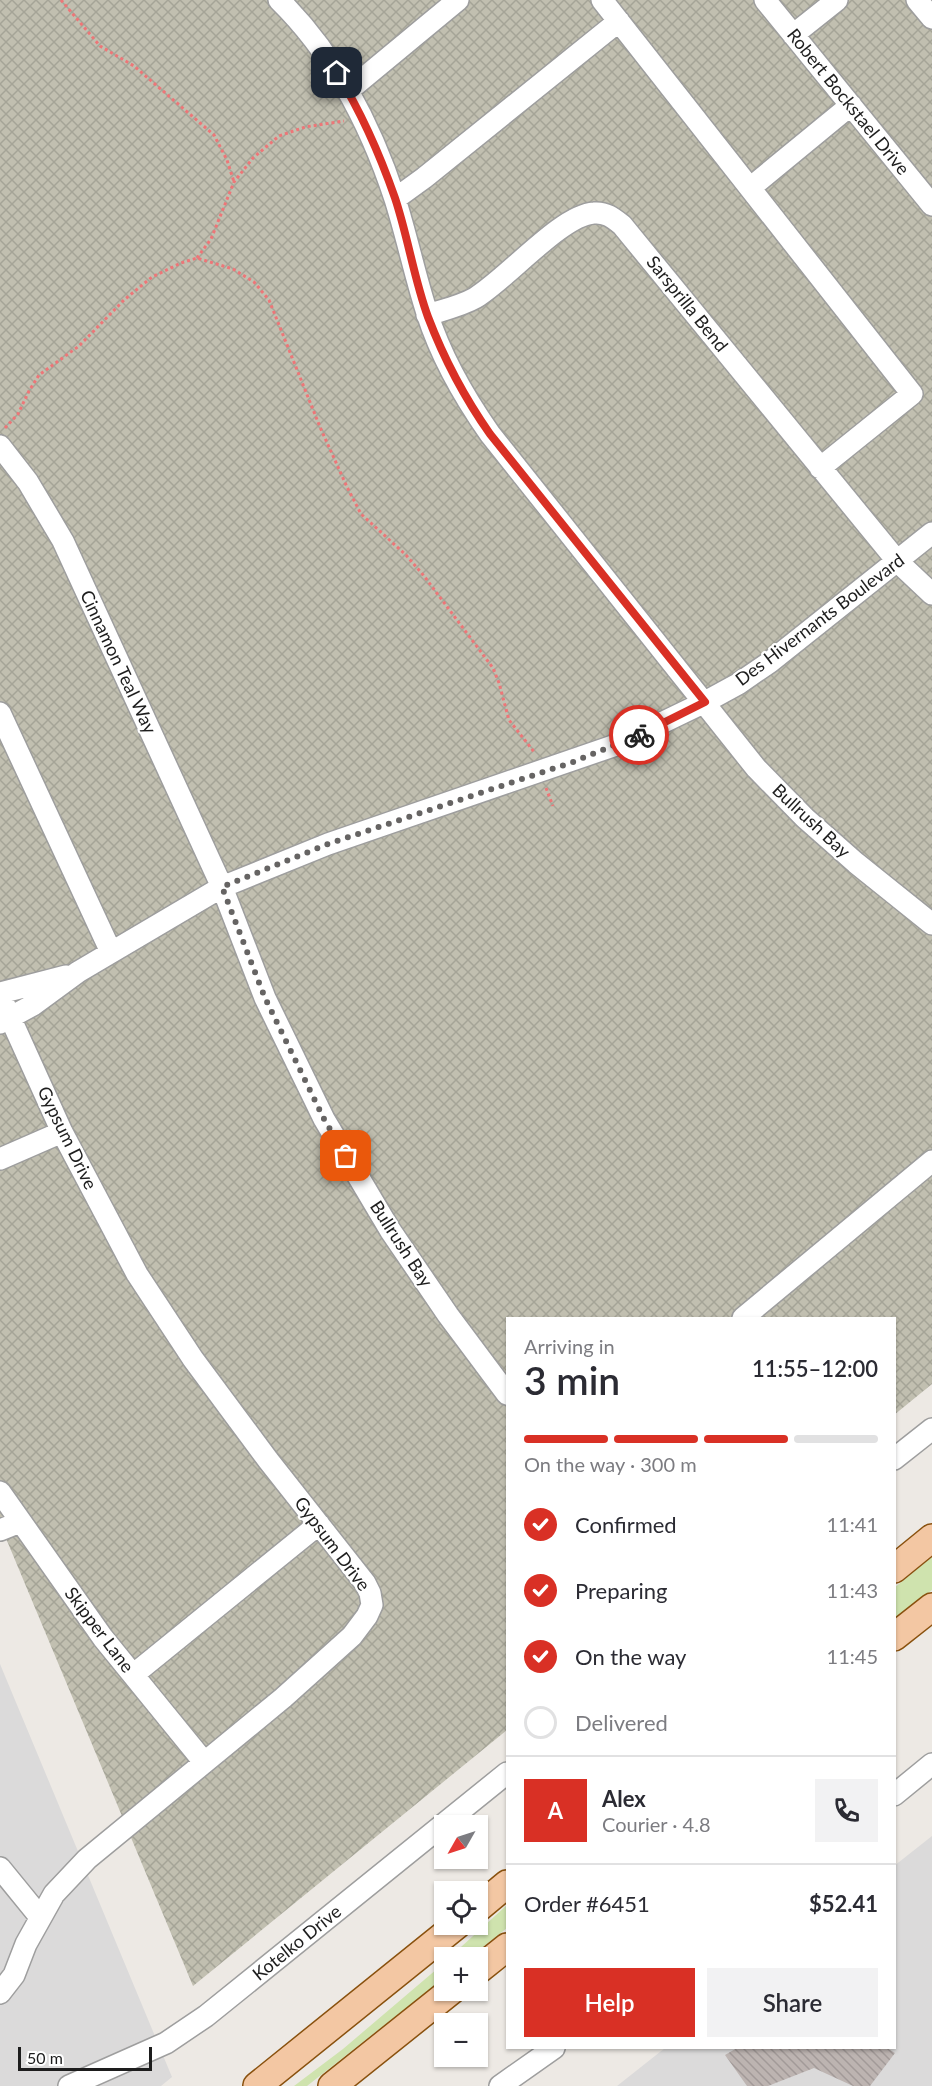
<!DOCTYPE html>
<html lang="en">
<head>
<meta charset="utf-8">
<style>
  body { margin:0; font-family:Lato,sans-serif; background:#f2f2f3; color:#2b2b33; height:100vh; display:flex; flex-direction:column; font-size:22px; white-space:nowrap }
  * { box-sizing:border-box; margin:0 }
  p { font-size:20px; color:#7c7c81 }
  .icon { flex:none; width:33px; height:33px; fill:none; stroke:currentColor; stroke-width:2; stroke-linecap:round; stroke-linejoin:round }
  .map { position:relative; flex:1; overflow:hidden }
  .drawer { position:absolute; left:506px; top:1317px; width:390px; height:732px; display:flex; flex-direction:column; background:#fff; border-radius:0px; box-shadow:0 2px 4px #0004 }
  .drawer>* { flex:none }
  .needle { width:39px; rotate:231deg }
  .tools { position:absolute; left:434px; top:1815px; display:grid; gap:12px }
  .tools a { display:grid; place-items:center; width:54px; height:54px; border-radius:0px; background:#fff; box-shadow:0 2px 4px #0004; font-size:30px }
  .scale { position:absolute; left:18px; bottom:15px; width:134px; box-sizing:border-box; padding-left:6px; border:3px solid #1d1d1d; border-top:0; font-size:16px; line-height:21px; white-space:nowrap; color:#1d1d1d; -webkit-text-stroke:4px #fff; paint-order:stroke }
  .pin { position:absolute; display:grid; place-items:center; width:51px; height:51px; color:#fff; margin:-26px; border-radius:12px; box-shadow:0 3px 9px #0006 }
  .courier { position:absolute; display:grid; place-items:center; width:60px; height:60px; margin:-30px; border:4px solid #d93025; border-radius:50%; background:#fff; color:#222; box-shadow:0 2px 8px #0007 }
  .summary em { font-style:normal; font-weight:600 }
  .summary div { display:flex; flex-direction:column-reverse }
  .summary { display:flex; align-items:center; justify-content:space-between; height:102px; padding:0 18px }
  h1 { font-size:39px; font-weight:600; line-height:45px }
  .bar { display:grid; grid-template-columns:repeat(4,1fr); gap:9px 6px; align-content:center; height:72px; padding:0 18px }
  .bar i { height:8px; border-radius:4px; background:#e1e1e2 }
  .bar .active { background:#d93025 }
  .bar p { grid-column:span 4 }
  .line { display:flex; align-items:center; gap:15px; padding:0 18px; border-top:2px solid #e1e1e2 }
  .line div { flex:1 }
  .round { display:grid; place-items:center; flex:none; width:63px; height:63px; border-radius:0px; background:#f2f2f3 }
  ol { padding:0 18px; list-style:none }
  li { display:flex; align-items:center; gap:18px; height:66px }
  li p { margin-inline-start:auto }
  li .icon { padding:6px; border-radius:50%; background:#d93025; color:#fff; stroke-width:4 }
  li:last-child { color:#7c7c81 }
  li i { width:33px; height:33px; border:3px solid #e1e1e2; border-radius:50% }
  .cta { display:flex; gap:12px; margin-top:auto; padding:12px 18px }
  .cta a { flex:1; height:69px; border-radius:0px; background:#d93025; color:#fff; font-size:24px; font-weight:600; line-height:69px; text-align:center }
  .cta a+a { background:#f2f2f3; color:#2b2b33 }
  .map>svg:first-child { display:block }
  .residential { fill:#dbdada }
  .construction { fill:url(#construction-cross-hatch) }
  .grass { fill:#cfe3ae }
  .building { fill:url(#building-back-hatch) }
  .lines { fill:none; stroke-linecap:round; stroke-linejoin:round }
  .minor-casing { stroke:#9e9e9e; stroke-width:24 }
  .major-casing { stroke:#89510e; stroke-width:30 }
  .path { stroke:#ed7678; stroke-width:3; stroke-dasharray:3 3; stroke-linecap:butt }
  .minor { stroke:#fff; stroke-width:21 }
  .major { stroke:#f3c7a3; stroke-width:27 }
  .done { stroke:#666463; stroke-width:6; stroke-dasharray:0 10.8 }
  .route { stroke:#d93025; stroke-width:8 }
  .labels { text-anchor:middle; stroke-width:4.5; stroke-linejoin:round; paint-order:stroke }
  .street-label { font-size:18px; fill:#1d1d1d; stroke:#fff }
</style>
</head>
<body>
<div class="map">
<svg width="932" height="2086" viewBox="0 0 932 2086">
  <defs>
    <pattern id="construction-cross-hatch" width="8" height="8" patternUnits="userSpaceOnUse" patternTransform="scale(1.5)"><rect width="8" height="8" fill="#c1bfb0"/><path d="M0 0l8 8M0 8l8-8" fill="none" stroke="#a5a497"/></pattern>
    <pattern id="building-back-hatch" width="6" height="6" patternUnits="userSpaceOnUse" patternTransform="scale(1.5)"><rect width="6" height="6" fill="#bdb4b1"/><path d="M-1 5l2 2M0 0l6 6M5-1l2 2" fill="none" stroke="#a29a98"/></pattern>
  </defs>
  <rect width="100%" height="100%" fill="#ede9e4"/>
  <path class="residential" d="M0,1664L172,2077L161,2086H0Z
    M932,1836V2086H617L665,2048H894V1866Z"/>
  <path class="construction" d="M0,0H932V1384L894,1415V1318H507V1730L193,1986L0,1524Z"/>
  <path class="grass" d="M932,1557V1590L894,1620V1588Z
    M507,1905V1928L470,1957H450Z
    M444,1963V1978L307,2086H294L343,2049Z"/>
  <path class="building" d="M737,2048H887L895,2053L870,2086H853L814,2068L768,2086H747L725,2055Z"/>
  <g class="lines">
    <g class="minor-casing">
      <path id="minor" d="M279,0C334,54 371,126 395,199C407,237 415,276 427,313C441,357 464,397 490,434L756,768L805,818L856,863L932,924
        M602,0L912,394L820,468
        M765,0L932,205
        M917,0L932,18
        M793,35L837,0
        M348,91L458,0
        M750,188L851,105
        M395,199L424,178L619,21
        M427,315C443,310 461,306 475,298C507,279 561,215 594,213C606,212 613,218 622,225L898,562L932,594
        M0,446L28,482L63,541L222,887L265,998L324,1119L390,1230L448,1315L507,1394
        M0,713L111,952
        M0,993L66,976
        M0,995L62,1132L137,1274L193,1359L268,1460L365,1583L370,1593L372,1605L367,1616L352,1636L283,1698L87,1859L54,1894L26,1944L14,1975L0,1993
        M0,1023L33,1005L78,972L222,887L328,844L616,745L705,702L738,684L770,662L932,533
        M0,1159L62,1132
        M743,1318L932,1161
        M894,1459L932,1429
        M0,1492L103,1638L204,1762
        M0,1530L20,1522
        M133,1675L319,1524
        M894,1795L932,1764
        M0,1868L40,1917
        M69,2086L166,2043L206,2016L507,1773
        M500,2086L554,2048"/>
    </g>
    <g class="major-casing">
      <path id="major" d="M894,1569L932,1538
        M894,1637L932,1607
        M477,1909L507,1884
        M477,1971L507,1947
        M257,2086L458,1924
        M332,2086L452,1990"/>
    </g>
    <path class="path" d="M61,0L100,46L134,66L214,135L227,160L234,182
      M197,258L211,239L234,182L253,158L279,136L305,127L344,121
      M5,428L18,414L29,391L39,375L79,346L124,300L152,277L181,263L197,258L233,269L254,282L269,300L320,427L347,487L361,514L406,555L424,576L493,668L499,683L509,720L535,753
      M546,788L553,806"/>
    <use href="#minor" class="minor"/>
    <use href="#major" class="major"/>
  </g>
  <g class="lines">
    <path class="done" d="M346,1156L324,1119L265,998L222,887L328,844L573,762L639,735"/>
    <path class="route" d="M337,73C361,112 380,155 395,198C408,237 414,279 428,317C444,359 464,397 490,434L705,702L639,735"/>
  </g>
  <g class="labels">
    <g class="street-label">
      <text transform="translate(848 102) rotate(51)" y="6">Robert Bockstael Drive</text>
      <text transform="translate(687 304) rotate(51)" y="6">Sarsprilla Bend</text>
      <text transform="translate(820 620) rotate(-37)" y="6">Des Hivernants Boulevard</text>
      <text transform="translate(118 662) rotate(65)" y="6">Cinnamon Teal Way</text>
      <text transform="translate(811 821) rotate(43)" y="6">Bullrush Bay</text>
      <text transform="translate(67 1138) rotate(64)" y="6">Gypsum Drive</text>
      <text transform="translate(401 1244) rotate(57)" y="6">Bullrush Bay</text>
      <text transform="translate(332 1544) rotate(53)" y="6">Gypsum Drive</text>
      <text transform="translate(99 1630) rotate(53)" y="6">Skipper Lane</text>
      <text transform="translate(297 1943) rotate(-39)" y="6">Kotelko Drive</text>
    </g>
  </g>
</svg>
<div class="tools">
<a><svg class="needle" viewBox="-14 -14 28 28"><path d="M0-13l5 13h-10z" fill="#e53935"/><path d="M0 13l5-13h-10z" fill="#7c7c81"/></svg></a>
<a><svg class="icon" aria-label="locate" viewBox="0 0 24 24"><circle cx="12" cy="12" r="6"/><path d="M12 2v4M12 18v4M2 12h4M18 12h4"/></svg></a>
<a>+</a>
<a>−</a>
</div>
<div class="scale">50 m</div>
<div class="pin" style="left:346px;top:1156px;background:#ea580c"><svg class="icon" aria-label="bag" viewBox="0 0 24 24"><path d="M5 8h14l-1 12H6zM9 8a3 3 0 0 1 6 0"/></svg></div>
<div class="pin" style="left:337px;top:73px;background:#1f2937"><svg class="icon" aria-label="home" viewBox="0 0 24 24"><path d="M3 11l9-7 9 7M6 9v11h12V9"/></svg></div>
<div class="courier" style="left:639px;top:735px"><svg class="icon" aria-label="bike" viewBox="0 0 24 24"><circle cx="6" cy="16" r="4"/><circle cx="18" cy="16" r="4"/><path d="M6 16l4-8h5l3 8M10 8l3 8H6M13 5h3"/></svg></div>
<section class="drawer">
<div class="summary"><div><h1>3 min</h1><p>Arriving in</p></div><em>11:55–12:00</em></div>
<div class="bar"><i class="active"></i><i class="active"></i><i class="active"></i><i></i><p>On the way · 300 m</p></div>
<ol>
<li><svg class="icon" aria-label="check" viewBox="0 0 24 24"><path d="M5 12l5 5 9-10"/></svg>Confirmed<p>11:41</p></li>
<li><svg class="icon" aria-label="check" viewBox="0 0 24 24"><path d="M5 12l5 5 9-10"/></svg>Preparing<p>11:43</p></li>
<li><svg class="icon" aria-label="check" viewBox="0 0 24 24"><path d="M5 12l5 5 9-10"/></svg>On the way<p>11:45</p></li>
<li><i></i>Delivered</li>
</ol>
<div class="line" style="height:108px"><b class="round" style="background:#d93025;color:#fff">A</b><div><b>Alex</b><p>Courier · 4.8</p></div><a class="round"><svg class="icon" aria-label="phone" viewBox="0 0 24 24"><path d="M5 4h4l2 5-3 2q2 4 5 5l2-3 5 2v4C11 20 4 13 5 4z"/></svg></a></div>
<div class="line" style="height:78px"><div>Order #6451</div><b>$52.41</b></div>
<div class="cta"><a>Help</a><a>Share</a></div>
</section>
</div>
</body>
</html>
